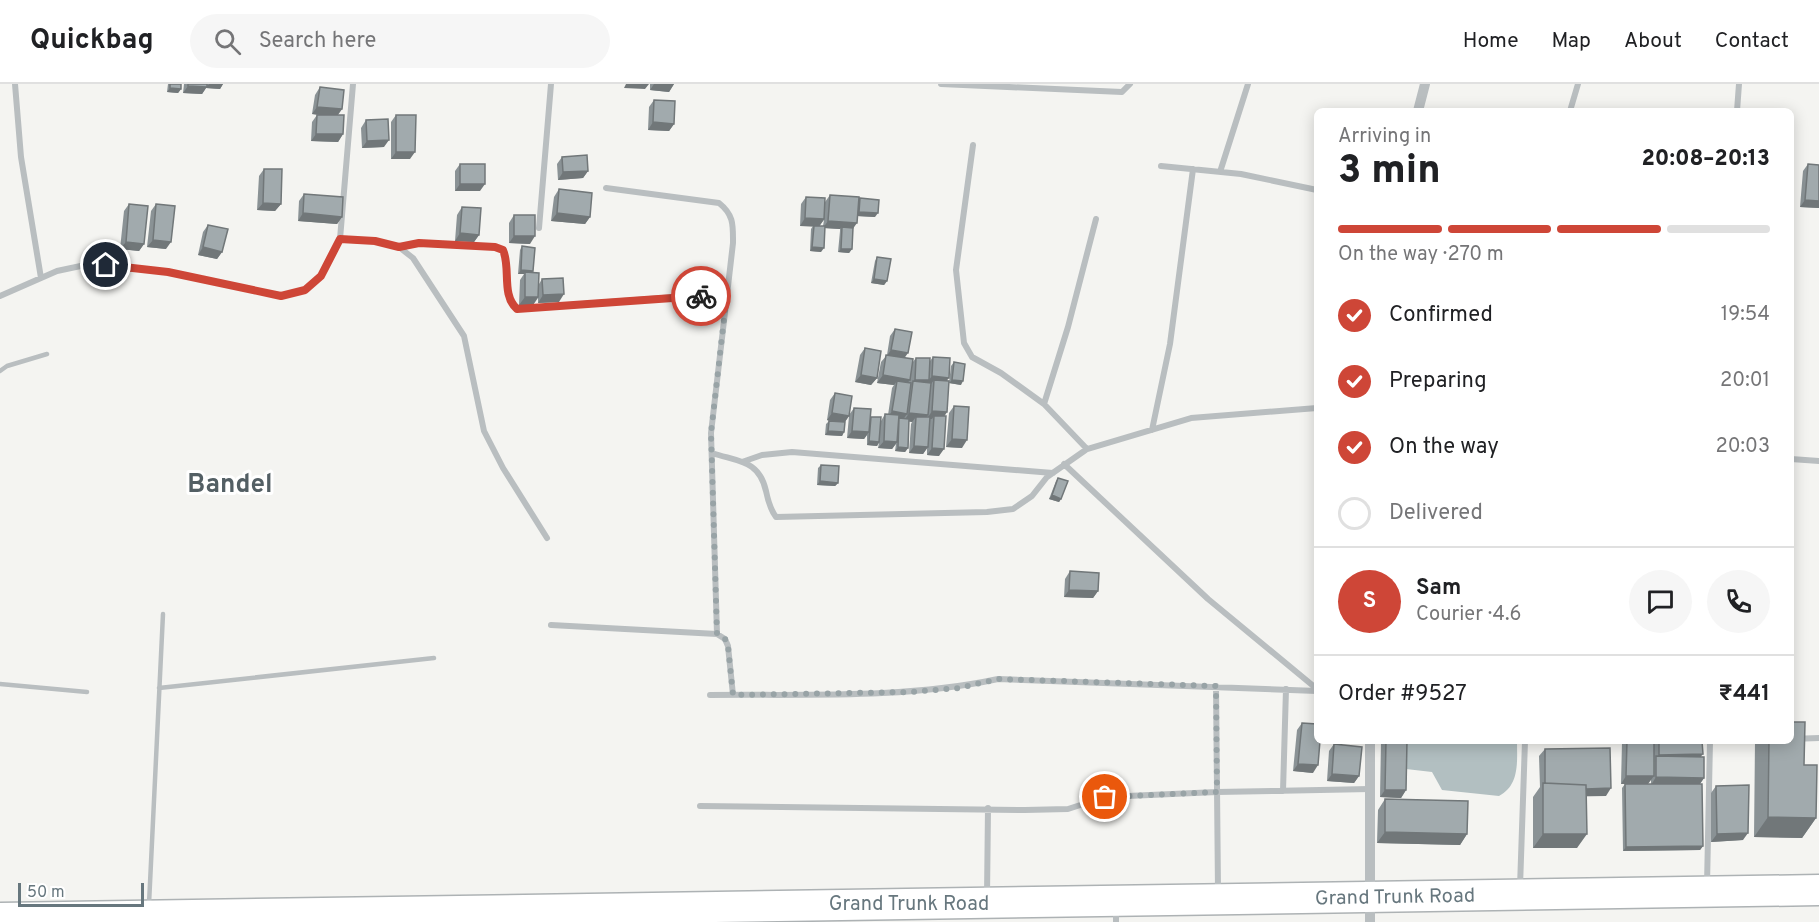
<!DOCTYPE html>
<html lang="en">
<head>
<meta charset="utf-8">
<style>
  body { margin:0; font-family:Overpass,sans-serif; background:#f6f6f6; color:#202124; height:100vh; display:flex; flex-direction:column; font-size:22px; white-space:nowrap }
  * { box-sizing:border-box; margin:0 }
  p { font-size:20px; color:#757577 }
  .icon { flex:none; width:33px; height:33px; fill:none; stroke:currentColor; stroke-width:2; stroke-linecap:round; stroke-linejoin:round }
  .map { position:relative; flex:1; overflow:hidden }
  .drawer { position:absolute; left:1314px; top:24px; width:480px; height:636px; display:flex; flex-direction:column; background:#fff; border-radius:9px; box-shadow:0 3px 15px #0003 }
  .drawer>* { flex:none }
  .scale { position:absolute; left:18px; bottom:15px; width:126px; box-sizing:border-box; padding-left:6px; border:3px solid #67777e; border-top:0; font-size:16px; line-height:21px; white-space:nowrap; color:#67777e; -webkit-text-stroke:4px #fff; paint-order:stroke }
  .pin { position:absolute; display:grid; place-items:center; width:51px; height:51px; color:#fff; margin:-26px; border:3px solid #fff; border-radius:50%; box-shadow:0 2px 6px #0007 }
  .courier { position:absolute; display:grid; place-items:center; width:60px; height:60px; margin:-30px; border:4px solid #ce4637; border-radius:50%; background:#fff; color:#222; box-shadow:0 2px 8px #0007 }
  .summary em { font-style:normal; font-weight:800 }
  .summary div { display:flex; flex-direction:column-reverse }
  .summary { display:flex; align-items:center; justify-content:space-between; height:102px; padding:0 24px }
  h1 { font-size:39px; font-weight:800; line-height:45px }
  .bar { display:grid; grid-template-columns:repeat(4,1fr); gap:9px 6px; align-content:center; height:72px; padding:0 24px }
  .bar i { height:8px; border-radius:4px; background:#e0e0e0 }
  .bar .on { background:#ce4637 }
  .bar p { grid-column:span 4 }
  .line { display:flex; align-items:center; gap:15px; padding:0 24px; border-top:2px solid #e0e0e0 }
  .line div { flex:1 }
  .round { display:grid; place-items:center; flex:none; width:63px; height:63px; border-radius:32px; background:#f6f6f6 }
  ol { padding:0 24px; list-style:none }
  li { display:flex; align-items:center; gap:18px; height:66px }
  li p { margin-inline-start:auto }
  li .icon { padding:6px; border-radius:50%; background:#ce4637; color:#fff; stroke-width:4 }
  li:last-child { color:#757577 }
  li i { width:33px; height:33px; border:3px solid #e0e0e0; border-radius:50% }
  header { display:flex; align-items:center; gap:36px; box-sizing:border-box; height:84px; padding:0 30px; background:#fff; border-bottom:2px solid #e0e0e0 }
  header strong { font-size:28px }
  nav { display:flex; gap:33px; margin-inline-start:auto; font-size:21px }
  .search { width:420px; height:54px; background:#f6f6f6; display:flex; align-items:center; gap:15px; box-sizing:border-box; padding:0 21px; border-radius:33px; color:#757577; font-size:22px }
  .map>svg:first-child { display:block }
  .water { fill:#b2bfc1 }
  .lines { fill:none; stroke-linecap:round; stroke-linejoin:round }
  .primary-casing { stroke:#adb2b4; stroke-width:33 }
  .service { stroke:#b9bec0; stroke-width:4.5 }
  .minor { stroke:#b9bec0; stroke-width:6 }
  .tertiary { stroke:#b9bec0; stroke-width:10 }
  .primary { stroke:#fff; stroke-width:30 }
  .wall { fill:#8a9295; fill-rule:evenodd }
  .shaded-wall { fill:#717779 }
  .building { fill:#a1aaad; stroke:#717779; stroke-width:1.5 }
  .done { stroke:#98a3a6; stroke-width:6; stroke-dasharray:0 10.8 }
  .route { stroke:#ce4637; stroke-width:8 }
  .labels { text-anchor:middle; stroke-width:6; stroke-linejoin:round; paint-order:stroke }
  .street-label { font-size:20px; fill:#67777e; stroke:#fff }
  .district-label { font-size:26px; font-weight:bold; fill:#535f64; stroke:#fff }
</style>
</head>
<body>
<header>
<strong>Quickbag</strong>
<div class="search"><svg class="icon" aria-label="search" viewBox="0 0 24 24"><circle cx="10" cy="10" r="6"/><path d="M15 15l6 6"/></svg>Search here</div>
<nav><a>Home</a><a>Map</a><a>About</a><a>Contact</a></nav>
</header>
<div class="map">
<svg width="1819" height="838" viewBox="0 0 1819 838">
  <rect width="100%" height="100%" fill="#f4f4f1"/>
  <path class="water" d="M1406,657H1517C1517,677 1520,701 1499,712L1442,706L1432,688L1406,685Z"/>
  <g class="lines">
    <g class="primary-casing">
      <path id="primary" d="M0,834L1819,806"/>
    </g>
    <path class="service" d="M0,287L7,282L47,270
      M0,600L87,608
      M159,604L434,574
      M149,820L163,530"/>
    <path class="minor" d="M15,0L21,73L41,194
      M941,0L1122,8L1130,0
      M1570,27L1578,0
      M1737,27L1739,0
      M973,61L956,186L964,259L972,273L1001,289L1044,320L1087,365
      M1161,82L1241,90L1317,106
      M1220,88L1248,0
      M606,104L719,119C734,131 733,141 733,159L711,349L717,550
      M539,144L551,0
      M340,155L375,157L399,163L413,174L464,252L484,347L503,384L547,454
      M399,163L419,159L495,163L503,166C511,185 501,211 517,225L727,209
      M0,212L57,187L90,180L168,188L281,212L305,206L321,192L340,155L353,0
      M1044,320L1068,243L1096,135
      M1152,346L1170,260L1193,85
      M712,369C739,378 759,376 766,407C768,417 770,425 776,433L987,428L1013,425L1032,412L1047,393L1087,365L1191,334L1317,324
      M1791,375L1819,377
      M742,378L762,371L792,368L1053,389
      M1064,380L1208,515L1317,605
      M551,541L717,550L725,555L728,562L733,611
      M1216,602L1218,806
      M710,611C805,610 904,615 998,595L1317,607
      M1791,655L1819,654
      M1283,707L1286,605
      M700,722L1025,726L1068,725L1105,713L1217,708L1370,705
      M1707,801L1710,657
      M1520,803L1525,657
      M987,812L988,724
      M1116,824V838"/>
    <path class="tertiary" d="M1418,27L1425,0
      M1370,838V657"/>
    <use href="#primary" class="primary"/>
  </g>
  <path class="wall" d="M168,0H181V5L178,9L167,8Z
    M184,0H223L220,5L206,4L202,10L183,9Z
    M650,0H674L669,8L650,6Z
    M320,3L342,25L338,31L343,50L338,58L311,57L312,38L317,31H320L312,30L315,11Z
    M654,16L674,40L669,47L648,46L649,23Z
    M396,31L410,75H391V38Z
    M366,36L384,63L362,64L361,44Z
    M562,73L588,87L583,94L558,96L557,80Z
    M460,80L480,107H455V87Z
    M1808,80L1819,81V124L1800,123L1803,87Z
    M264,85L281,120L275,127L257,126L259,92Z
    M559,105L590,133L585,140L551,137L554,113Z
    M304,110L342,133L337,140L298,137L299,117Z
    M830,111L858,116L860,114L875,133L858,132L853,145L852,165L849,169L838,168L840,147V145L825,144L821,168L810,167L811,145L813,142H800L801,120L806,113L825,118ZM824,136L823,142H819Z
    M129,120L144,160L139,167L120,165L124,127Z
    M156,120L166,165L147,163L151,127Z
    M462,123L479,151L474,158L455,157L457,131Z
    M514,131L530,160L509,159V139Z
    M208,141L222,168L217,175L198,171L203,148Z
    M522,162L532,189L539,200L542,195L559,218L538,219V214L533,221H519L520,196L524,190H518L520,166Z
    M877,173L887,197L884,201L871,199L875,177Z
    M895,245L904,274L912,279L916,274L930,277L933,273L946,297L944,332L939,372L927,371V364L923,370L909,369L911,340L912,338L909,337L908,364L905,368L895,367L896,360L892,365L878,364L879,359L877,362L867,361V351L864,355L847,354L849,332L845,338L844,348L842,352L825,351L826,340L829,337L827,336L830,316L835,309L849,331L854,324L870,333L881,337L885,330L888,331L892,304L894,301L877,299L881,278L887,271L890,252Z
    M865,264L877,294L871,301L855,298L860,271Z
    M954,278L961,301L949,299L951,282Z
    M954,322L962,364L946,363L949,329Z
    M821,381L838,399L835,402L817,401L818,384Z
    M1058,394L1061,415L1059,418L1049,415L1056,397Z
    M1070,487L1098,507L1093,514L1064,513L1065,495Z
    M1302,639L1313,689L1293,687L1297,646Z
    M1381,657H1407L1406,706L1401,714L1380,713Z
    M1623,657H1654V659L1655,657H1702L1701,673L1704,694L1700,700L1703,762L1700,766L1623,767L1622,704L1625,700H1651V696L1621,700L1622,658Z
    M1755,657H1791L1804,681L1816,734L1802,754L1754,753Z
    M1334,660L1359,692L1354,699L1327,697L1329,667Z
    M1545,665L1606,712H1586L1577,764H1533V713L1540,703L1539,672Z
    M1716,702L1743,756L1711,758V709Z
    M1385,715L1467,750L1460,761L1377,759L1378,726Z"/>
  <path class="shaded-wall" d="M209,0H223L220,5L206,4L202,10L183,9L188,2L206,3Z
    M626,0H649L645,5L624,4Z
    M654,0H674L669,8L650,6Z
    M170,4L181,5L178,9L167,8Z
    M317,23L342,25L336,33L312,30Z
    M653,38L674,40L669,47L648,46Z
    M316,50H343L338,58L311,57Z
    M389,56L384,63L362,64L367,57Z
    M396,68H415L410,75H391Z
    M588,87L583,94L558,96L563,88Z
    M460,100H485L480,107H455Z
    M1805,116L1819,117V124L1800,123Z
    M263,119L281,120L275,127L257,126Z
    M859,128L878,129L875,133L856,132Z
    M303,129L342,133L337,140L298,137Z
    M557,129L590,133L585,140L551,137Z
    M805,134L824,135L819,143L800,142Z
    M828,137L857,139L852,146L842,143L840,145L823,144Z
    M460,149L479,151L474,158L455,157Z
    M514,152H535L530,160L509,159Z
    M153,156L171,158L166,165L147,163Z
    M126,158L144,160L139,167L120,165Z
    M203,163L222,168L217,175L198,171Z
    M812,163L824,164L821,168L810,167Z
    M841,165H852L849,169L838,168Z
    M521,186L533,187L531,190L525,188L524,190H518Z
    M874,195L887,197L884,201L871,199Z
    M564,210L559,218L538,219L543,211Z
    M525,213H538L533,221H519Z
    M891,266L908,269L903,276L886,273Z
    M861,291L877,294L871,301L855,298Z
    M883,291L910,296L904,303L897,297L894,301L877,299Z
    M932,292L949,294L943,301L934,296L931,300L913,298L915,296H929Z
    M952,296L963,297L961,301L949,299Z
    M892,327L907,330L902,337L887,335Z
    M932,327L947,328L942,336L934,332L932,335H927Z
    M832,329L849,332L844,339L827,336Z
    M909,329L928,331L922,339L916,333L912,338L904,337Z
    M828,347L844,348L842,352L825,351Z
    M852,347L869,348L864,355L847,354Z
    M952,355L967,356L962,364L946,363Z
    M869,357L879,358L877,362L867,361Z
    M884,357L897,358L892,365L878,364Z
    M914,362L928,363L923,370L909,369Z
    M898,363L908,364L905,368L895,367Z
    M932,364L944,365L939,372L927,371Z
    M820,397L838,399L835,402L817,401Z
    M1052,411L1061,415L1059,418L1049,415Z
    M1069,506L1098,507L1093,514L1064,513Z
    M1703,670L1697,677L1656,675L1659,671Z
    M1298,680L1318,681L1313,689L1293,687Z
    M1332,690L1359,692L1354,699L1327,697Z
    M1626,692H1654L1648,700H1621Z
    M1656,693L1704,694L1699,701H1651Z
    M1611,704L1606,712L1543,713L1545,705Z
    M1385,706H1406L1401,714L1380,713Z
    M1768,733L1816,734L1802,754L1754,753Z
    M1385,748L1467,750L1460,761L1377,759Z
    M1748,749L1743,756L1711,758L1717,750Z
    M1543,750H1587L1577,764H1533Z
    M1703,762L1700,766L1623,767L1626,763Z"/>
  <path class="building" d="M170,0H181V5L170,4Z
    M188,0H207V3L188,2Z
    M320,3L344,6L342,25L317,23Z
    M654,16L675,17L674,40L653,38Z
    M317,31H344L343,50H316Z
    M396,31H416L415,68H396Z
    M388,35L389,56L367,57L366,36Z
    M587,71L588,87L563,88L562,73Z
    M460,80H485V100H460Z
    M1808,80L1819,81V117L1805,116Z
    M264,85H282L281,120L263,119Z
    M559,105L592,109L590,133L557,129Z
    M304,110L343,113L342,133L303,129Z
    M830,111L859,113L857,139L828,137Z
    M806,113L825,114L824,135L805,134Z
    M860,114L879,116L878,129L859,128Z
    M129,120L148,122L144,160L126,158Z
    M156,120L175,122L171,158L153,156Z
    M462,123L481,124L479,151L460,149Z
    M514,131H535V152H514Z
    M208,141L228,145L222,168L203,163Z
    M814,142H825L824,164L812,163Z
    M842,143L853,144L852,165H841Z
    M522,162L535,164L533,187L521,186Z
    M877,173L891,175L887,197L874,195Z
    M525,188L539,189L538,213H525Z
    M563,194L564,210L543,211L542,195Z
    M895,245L912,248L908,269L891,266Z
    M865,264L881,267L877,294L861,291Z
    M886,271L913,275L910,296L883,291Z
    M933,273L950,274L949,294L932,292Z
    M916,274H930L929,296H915Z
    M954,278L965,280L963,297L952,296Z
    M934,296L949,297L947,328L932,327Z
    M897,297L911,299L907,330L892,327Z
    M913,297L931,299L928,331L909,329Z
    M835,309L852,312L849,332L832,329Z
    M954,322L969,323L967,356L952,355Z
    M854,324L871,325L869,348L852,347Z
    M885,330L899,331L897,358L884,357Z
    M934,332H946L944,365L932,364Z
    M871,333H881L879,358L869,357Z
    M916,333H930L928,363L914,362Z
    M899,334L909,335L908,364L898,363Z
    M829,337L845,338L844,348L828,347Z
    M821,381L839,382L838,399L820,397Z
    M1058,394L1068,397L1061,415L1052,411Z
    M1070,487L1099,489L1098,507L1069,506Z
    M1791,638H1805L1804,681H1817L1816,734L1768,733L1769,657H1791Z
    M1302,639L1317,640V657H1320L1318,681L1298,680Z
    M1386,657H1407L1406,706H1385Z
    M1627,657H1654V692H1626Z
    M1659,657H1702L1703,670L1659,671Z
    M1334,660L1362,663L1359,692L1332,690Z
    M1610,664L1611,704L1586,705V701L1545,699V665Z
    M1656,672L1704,673V694L1656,693Z
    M1543,699L1586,701L1587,750H1543Z
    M1625,700H1702L1703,762L1626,763Z
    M1749,701L1748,749L1717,750L1716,702Z
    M1385,715L1468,717L1467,750L1385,748Z"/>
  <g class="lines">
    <path class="done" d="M701,212L727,209L711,349L717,550L725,555L728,562L733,611L911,608L959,604L998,595L1216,602L1217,708L1105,713"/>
    <path class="route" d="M106,181L168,188L281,212L305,206L321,192L340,155L375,157L399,163L419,159L495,163L503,166C511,184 501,211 517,225L701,212"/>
  </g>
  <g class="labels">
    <g class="street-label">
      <text transform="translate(1395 812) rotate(-1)" y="7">Grand Trunk Road</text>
      <text x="909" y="826">Grand Trunk Road</text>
    </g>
    <g class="district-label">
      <text x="230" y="408">Bandel</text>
    </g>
  </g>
</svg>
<div class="scale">50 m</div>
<div class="pin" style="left:1105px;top:713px;background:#ea580c"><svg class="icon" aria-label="bag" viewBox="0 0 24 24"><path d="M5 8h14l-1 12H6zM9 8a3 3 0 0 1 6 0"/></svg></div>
<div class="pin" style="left:106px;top:181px;background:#1f2937"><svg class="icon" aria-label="home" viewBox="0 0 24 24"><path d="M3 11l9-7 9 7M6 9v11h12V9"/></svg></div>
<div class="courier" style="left:701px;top:212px"><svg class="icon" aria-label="bike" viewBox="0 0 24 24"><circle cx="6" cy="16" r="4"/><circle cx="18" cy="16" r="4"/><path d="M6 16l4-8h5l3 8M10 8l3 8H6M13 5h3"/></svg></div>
<section class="drawer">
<div class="summary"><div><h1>3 min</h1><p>Arriving in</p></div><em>20:08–20:13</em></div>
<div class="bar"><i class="on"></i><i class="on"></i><i class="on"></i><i></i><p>On the way · 270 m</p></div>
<ol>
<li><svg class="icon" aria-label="check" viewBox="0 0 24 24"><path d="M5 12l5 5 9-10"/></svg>Confirmed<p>19:54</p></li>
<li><svg class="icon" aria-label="check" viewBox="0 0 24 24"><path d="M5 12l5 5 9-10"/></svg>Preparing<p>20:01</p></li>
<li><svg class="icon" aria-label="check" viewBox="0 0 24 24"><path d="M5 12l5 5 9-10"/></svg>On the way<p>20:03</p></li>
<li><i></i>Delivered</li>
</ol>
<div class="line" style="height:108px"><b class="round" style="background:#ce4637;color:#fff">S</b><div><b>Sam</b><p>Courier · 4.6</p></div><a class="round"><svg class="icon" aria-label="chat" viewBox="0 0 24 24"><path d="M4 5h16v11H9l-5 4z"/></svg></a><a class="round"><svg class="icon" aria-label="phone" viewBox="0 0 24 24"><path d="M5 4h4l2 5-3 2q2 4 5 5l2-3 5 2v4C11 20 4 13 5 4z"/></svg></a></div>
<div class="line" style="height:78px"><div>Order #9527</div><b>₹441</b></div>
</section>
</div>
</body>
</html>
